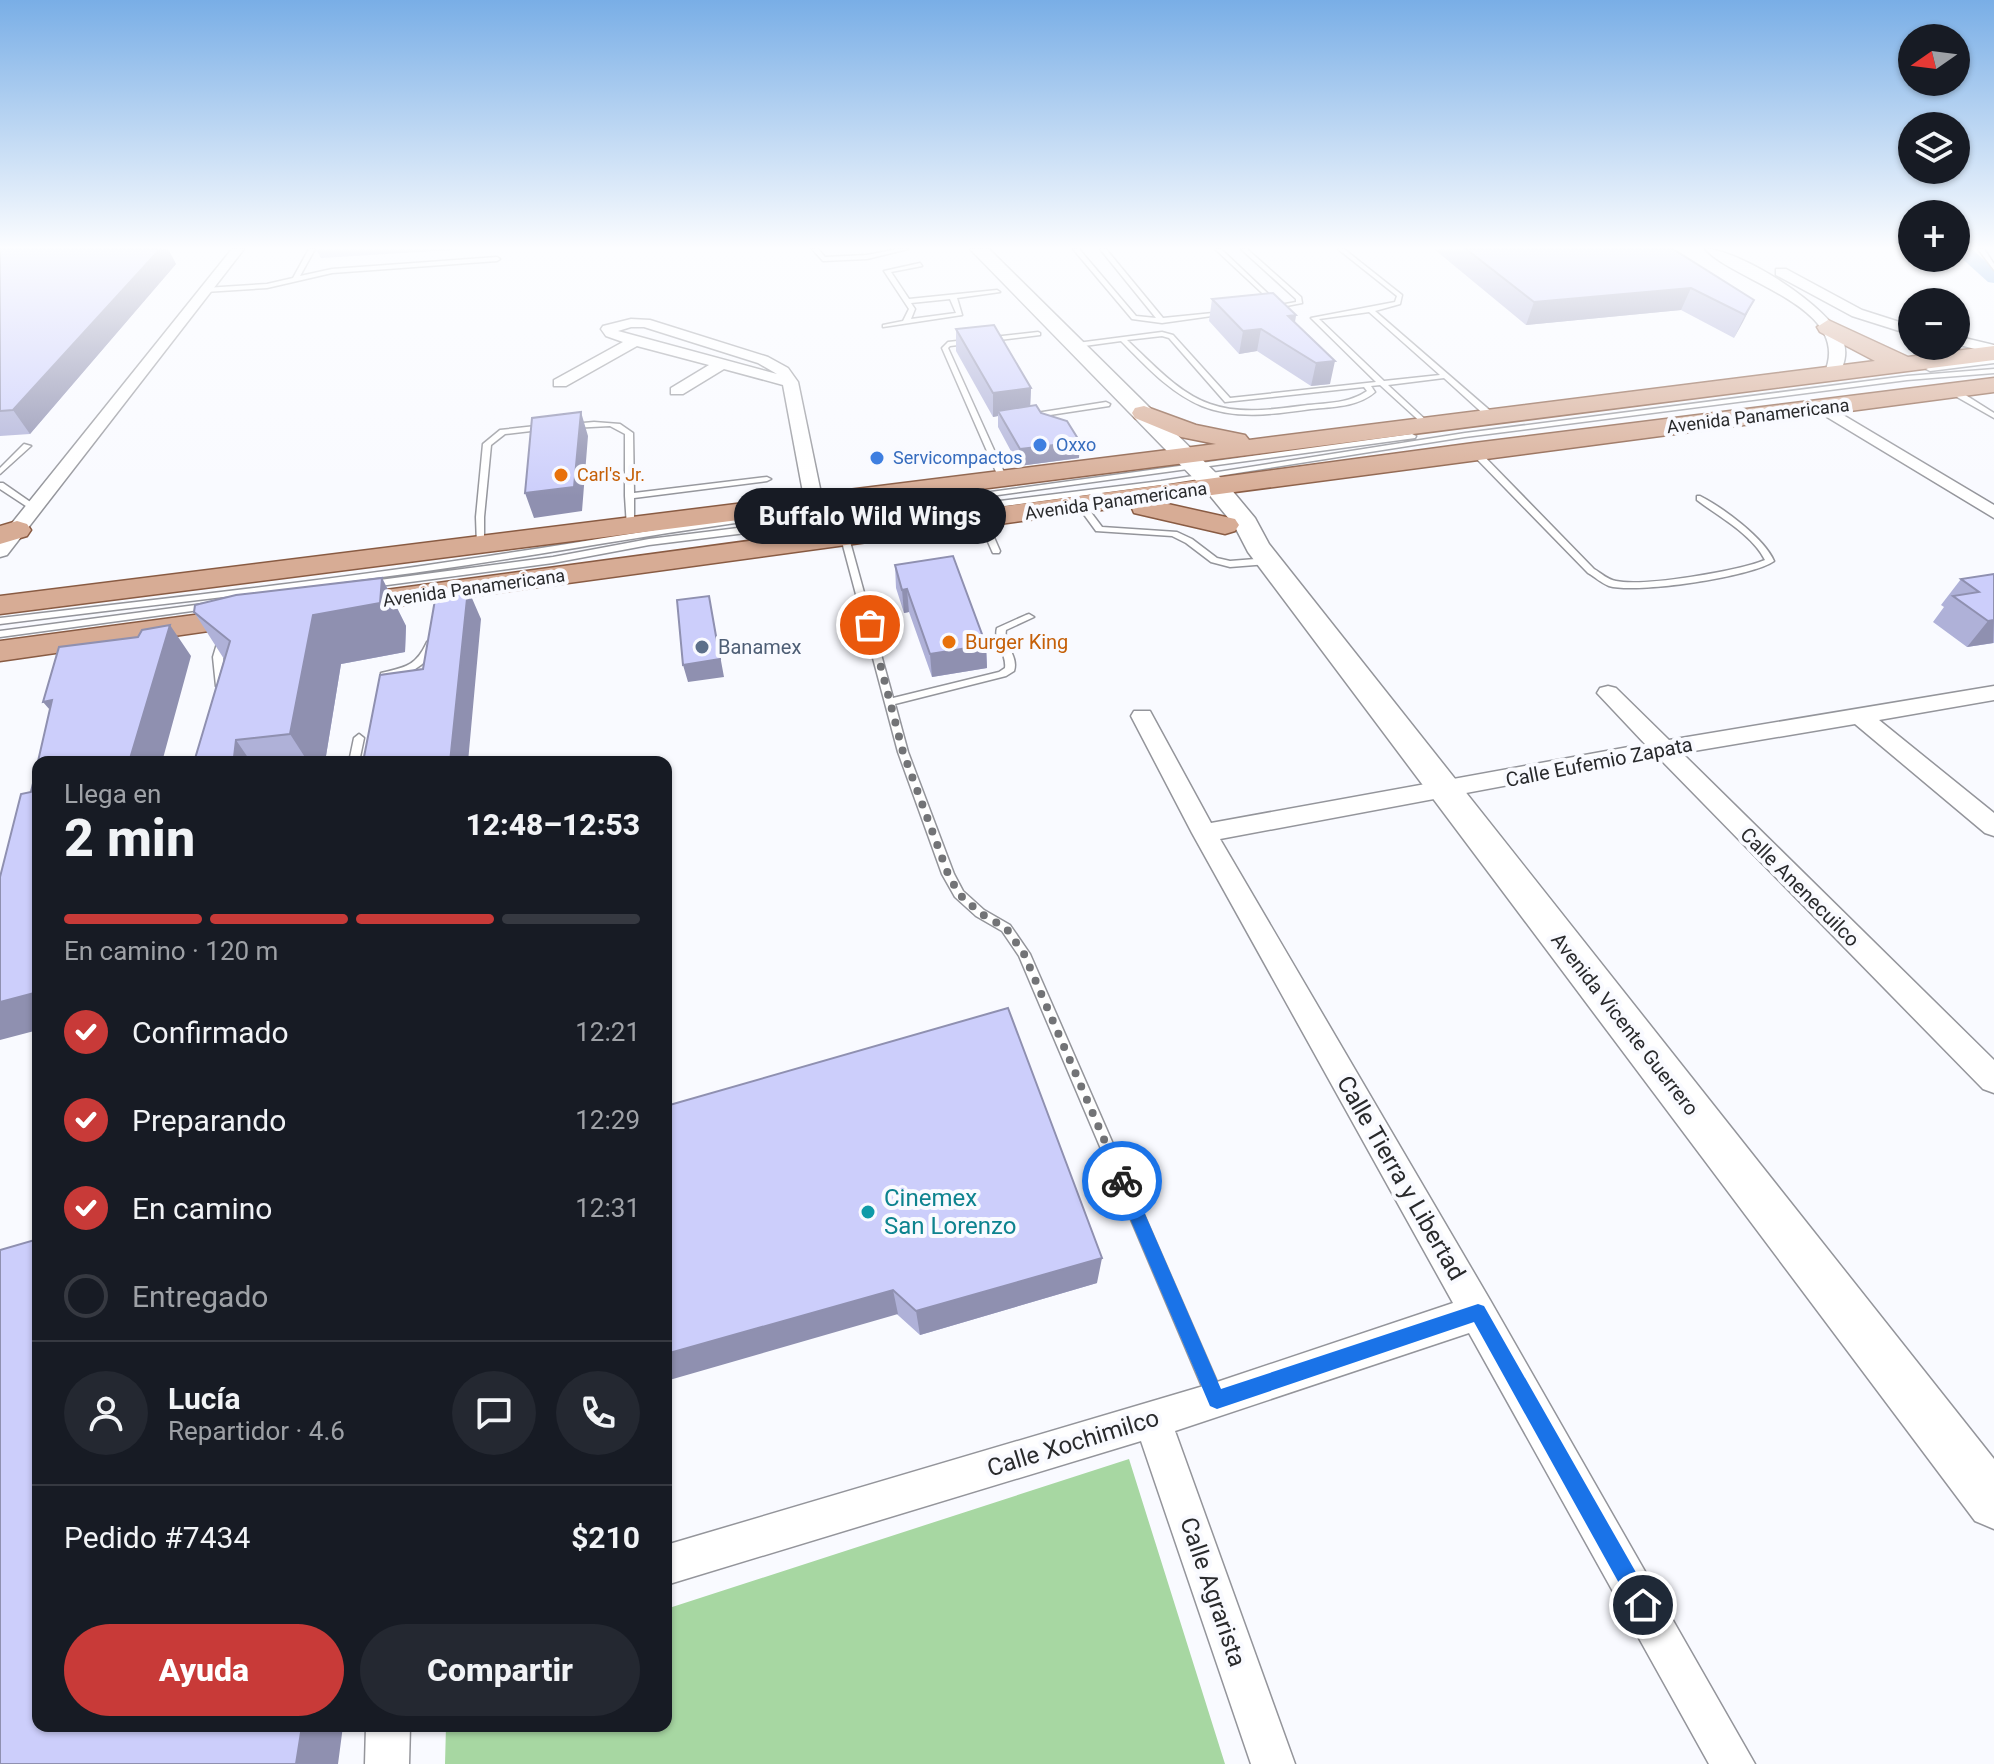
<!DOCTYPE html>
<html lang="es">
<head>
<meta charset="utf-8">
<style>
  body { margin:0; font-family:Roboto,sans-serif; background:#242831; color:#f1f3f6; height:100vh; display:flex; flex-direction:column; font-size:30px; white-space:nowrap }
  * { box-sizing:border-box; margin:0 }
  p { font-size:26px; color:#9ea1a6 }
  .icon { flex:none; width:44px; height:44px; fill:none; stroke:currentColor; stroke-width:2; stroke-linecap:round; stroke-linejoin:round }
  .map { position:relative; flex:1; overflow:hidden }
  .panel { position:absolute; left:32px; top:756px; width:640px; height:976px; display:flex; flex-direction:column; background:#171b24; border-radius:16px; box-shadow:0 2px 6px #0004 }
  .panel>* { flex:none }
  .needle { width:52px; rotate:256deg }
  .fabs { position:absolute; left:1898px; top:24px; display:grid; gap:16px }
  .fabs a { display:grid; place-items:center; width:72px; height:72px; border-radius:50%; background:#171b24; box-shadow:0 2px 6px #0004; font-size:40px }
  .pin { position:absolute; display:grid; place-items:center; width:68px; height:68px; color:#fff; margin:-34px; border:4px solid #fff; border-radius:50%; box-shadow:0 2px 8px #0007 }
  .courier { position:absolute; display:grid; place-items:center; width:80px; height:80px; margin:-40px; border:6px solid #1a73e8; border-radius:50%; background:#fff; color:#222; box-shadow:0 2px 10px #0007 }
  .bubble { position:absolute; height:56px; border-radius:28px; background:#171b24; box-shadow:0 2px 6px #0004; font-size:26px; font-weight:800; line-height:56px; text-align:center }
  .overview em { font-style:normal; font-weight:800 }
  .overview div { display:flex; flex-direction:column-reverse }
  .overview { display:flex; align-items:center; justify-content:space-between; height:136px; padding:0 32px }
  h1 { font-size:52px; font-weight:800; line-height:60px }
  .bar { display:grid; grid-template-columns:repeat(4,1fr); gap:12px 8px; align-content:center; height:96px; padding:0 32px }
  .bar i { height:10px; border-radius:6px; background:#363941 }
  .bar .active { background:#c83a38 }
  .bar p { grid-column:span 4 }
  .line { display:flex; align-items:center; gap:20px; padding:0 32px; border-top:2px solid #363941 }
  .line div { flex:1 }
  .round { display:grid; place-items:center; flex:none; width:84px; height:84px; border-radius:42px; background:#242831 }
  ol { padding:0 32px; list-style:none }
  li { display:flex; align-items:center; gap:24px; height:88px }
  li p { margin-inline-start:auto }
  li .icon { padding:8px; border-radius:50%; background:#c83a38; color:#fff; stroke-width:4 }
  li:last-child { color:#9ea1a6 }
  li i { width:44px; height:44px; border:4px solid #363941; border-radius:50% }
  .button { display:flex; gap:16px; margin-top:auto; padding:16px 32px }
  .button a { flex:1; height:92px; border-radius:48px; background:#c83a38; color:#fff; font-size:32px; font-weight:800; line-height:92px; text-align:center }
  .button a+a { background:#242831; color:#f1f3f6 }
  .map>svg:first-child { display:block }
  .green { fill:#a7d7a2 }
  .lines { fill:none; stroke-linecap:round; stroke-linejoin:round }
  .canal { fill:#74a6e2; fill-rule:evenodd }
  .lane-casing { stroke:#94959b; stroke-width:3 }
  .street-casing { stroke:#94959b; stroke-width:3 }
  .secondary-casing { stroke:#94959b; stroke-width:3 }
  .primary-casing { stroke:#895b43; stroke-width:3 }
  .lane { fill:#fff; fill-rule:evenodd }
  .street { fill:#fff; fill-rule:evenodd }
  .secondary { fill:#fff; fill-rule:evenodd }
  .primary { fill:#d7ac95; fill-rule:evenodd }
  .wall { fill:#afb1d8 }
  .shaded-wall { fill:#8f90b0 }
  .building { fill:#cccefb; stroke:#8f90b0; stroke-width:2 }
  .route { fill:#1a73e8 }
  .done { stroke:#727376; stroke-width:8; stroke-dasharray:0 14.4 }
  .shop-dot { fill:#3f7fe0; stroke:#f9faff; stroke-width:3 }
  .food-dot { fill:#e8710a; stroke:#f9faff; stroke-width:3 }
  .service-dot { fill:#5c6f8a; stroke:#f9faff; stroke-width:3 }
  .culture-dot { fill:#0f9aa8; stroke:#f9faff; stroke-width:3 }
  .labels { text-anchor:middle; stroke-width:8; stroke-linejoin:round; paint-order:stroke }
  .far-street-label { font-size:18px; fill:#292a2c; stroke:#f9faff }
  .far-shop-label { font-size:18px; fill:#366cbe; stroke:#f9faff; text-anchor:start }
  .far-food-label { font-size:18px; fill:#c56008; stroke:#f9faff; text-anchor:start }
  .food-label { font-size:20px; fill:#c56008; stroke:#f9faff; text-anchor:start }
  .service-label { font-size:20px; fill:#4e5e75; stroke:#f9faff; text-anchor:start }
  .street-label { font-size:20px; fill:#292a2c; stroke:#f9faff }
  .near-street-label { font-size:24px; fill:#292a2c; stroke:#f9faff }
  .near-culture-label { font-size:24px; fill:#0d838f; stroke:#f9faff; text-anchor:start }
</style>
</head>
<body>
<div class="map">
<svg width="1994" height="1764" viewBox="0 0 1994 1764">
  <rect width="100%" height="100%" fill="#f9faff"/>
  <path class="green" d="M1129,1459L1225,1764H445L446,1726H666V1609Z"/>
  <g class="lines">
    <path class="canal" d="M1956,249H1972L1994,269V283L1988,282L1956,253Z"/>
    <g class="lane-casing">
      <path id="lane" d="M309,249H315L300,276L332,269L497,257L500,259L497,261L332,273L267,288L205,292L202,290L205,288L267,284L293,278Z
        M812,249H818L825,257L867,255L898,249H908L867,259L823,261Z
        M1073,249H1079L1136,316L1156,318L1100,249H1106L1163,318L1223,312L1226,314L1162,323L1132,319Z
        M1215,249H1221L1280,305L1296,302V299L1241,249H1247L1301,297L1302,303L1271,309V307L1276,306Z
        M1338,249H1344L1402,295L1400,304L1375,311L1494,414V418H1488L1444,378L1388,385L1428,422V426H1425L1380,385L1371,386L1375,392C1358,407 1332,407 1311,409C1276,414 1236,420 1202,406C1170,393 1145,365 1121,341L1077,347L1074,345L1077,343L1162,332L1173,335L1230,398L1376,382L1311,318L1395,302L1397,296ZM1369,312L1440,375L1384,381L1319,319ZM1162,336L1169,338L1225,402L1364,387L1367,391C1350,403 1328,403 1308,405C1276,409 1241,415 1210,404C1178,393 1152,363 1127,340Z
        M1978,249H1984L1994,264V270Z
        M920,263L922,266L891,272L909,299L997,290L1000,292L957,298L962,315L883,327V325L903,321L909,309L884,271ZM950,299L956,313L911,319L915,309L911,303Z
        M1038,332L1040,333V335L950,346L948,348L1008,481L1004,483L1000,481L942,348L948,342Z
        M1994,359V363L1930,371L1926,369L1930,367Z
        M1994,369V373L1907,380L1465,437L1161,485L952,513L892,515L649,545L553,563L372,587L367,584L372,581L553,557L649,539L892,509L952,507L1161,481L1465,433L1907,376Z
        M1950,389H1956L1994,413V418L1950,393Z
        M1106,402L1110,404L1109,406L1030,418L1026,416L1030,414Z
        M594,422L620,424L633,433L634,493L767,477L771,479L767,481L634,498V525L627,527L625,496V434L610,426L572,428L568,426L572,424Z
        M545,425L549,427L548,429L505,434L491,445L484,517V543L477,545L476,517L483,444L500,430Z
        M1412,434L1416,436L1415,438L947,502C785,509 627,541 468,565C312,588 156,604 0,624V618C156,599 312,583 468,559C627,536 785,504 947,498Z
        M24,444L31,446L0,474V468Z
        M1471,449H1477L1594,569C1601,573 1608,580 1616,581C1643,587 1739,571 1765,560C1752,534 1719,517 1697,500V496H1700C1722,507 1764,538 1774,561C1752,577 1636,594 1609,586C1601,583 1595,577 1588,573L1471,453Z
        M0,483H3L39,508L32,510L0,489Z
        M1081,502L1084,503L1102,527L1177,532L1192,539L1217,558L1230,561L1268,558L1272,561L1268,564L1230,567L1211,562L1186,543L1172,536L1096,531L1077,505Z
        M982,516L986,519L1000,551L999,553H993L992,551L978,519Z
        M845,535L849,538L893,698L999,672L1005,668C1007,653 993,642 997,628L1026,615L1029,614L1034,617L1006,630C1003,645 1019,656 1014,671L1006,676L895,704L908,752L954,874L963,891L984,910L1010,925L1030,954L1221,1391L1223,1397L1221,1403L1215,1405L1209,1403L1019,956L1002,931L976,916L955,897L942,874L898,752L841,538Z
        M211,603L214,604V608L0,637V631Z
        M224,634L229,637L223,657L226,686L221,689L216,686L213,657L219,637Z
        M430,641L435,644C428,667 405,678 381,677V673C406,667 416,666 427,642Z
        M359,734L364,738L359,762H349L354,738Z"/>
    </g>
    <g class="street-casing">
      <path id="street" d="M232,249H244L7,555L0,557V538Z
        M1705,249C1740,249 1830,307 1843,341C1848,353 1844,367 1837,377H1827L1824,374C1855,307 1736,283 1705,249Z
        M1776,269H1786L1862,310L1912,326V335L1852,316L1776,275Z
        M631,319L650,320L768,357L788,368L798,382L823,503L820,507H808L805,503L783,385L724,369L683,394H671V388L709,365L637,346L566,386H554V380L623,342L606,336L601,329L603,326ZM631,327H644L758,363L777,374L618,331Z
        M1956,336L1994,345V354L1956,344Z
        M1823,403L1994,505V518L1817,411V405Z
        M1608,686L1616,688L1669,740L1994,686V700L1879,720L1994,813V836L1985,833L1855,724L1682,753L1994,1060V1093L1983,1089L1658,757L1220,839L1490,1300L1755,1764H1709L1469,1333L1175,1431L1295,1764H1251L1141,1441L666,1585V1545L1217,1382L1453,1303L1192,833L1131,716L1134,711H1150L1211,823L1645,744L1597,693L1600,688Z
        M366,1726H410L409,1764H365Z"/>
    </g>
    <g class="secondary-casing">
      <path id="secondary" d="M970,249H989L1225,482L1255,518L1269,544L1994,1459V1529L1975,1521L1248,552L1234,525L1207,492Z"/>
    </g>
    <g class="primary-casing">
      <path id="primary" d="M1828,320L1908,357L1994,346V360L0,614V596L1216,444L1181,437L1135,418L1132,413L1135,408L1144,406L1196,425L1245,435L1249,440L1875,361L1820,332L1817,327Z
        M1994,378V392L1159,502L1235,519L1239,525L1235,531L1225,534L1134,513L1131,506L341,614L330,612L325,605L330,598L341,596L1474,443Z
        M17,521L27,524L31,530L27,536L0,544V526Z
        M254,607L265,609L270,616L265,623L0,661V641Z"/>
    </g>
    <use href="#lane" class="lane"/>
    <use href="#street" class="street"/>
    <use href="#secondary" class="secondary"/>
    <use href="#primary" class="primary"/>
  </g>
  <path class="wall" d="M0,249H168L176,264L30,434L0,436Z
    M316,249H468L321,258Z
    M1434,249H1673L1754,300L1734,338L1681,310L1526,325Z
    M1212,299L1296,315L1295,323L1330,384L1311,386L1257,351L1239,354L1209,321Z
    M956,329L1031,388L1030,406L1041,413L1079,458L1019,466L998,427V416L993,417L956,351Z
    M895,565L986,645L987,668L932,677L909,612L904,613L896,588Z
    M1994,574V643L1967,647L1933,622L1944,607L1941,605L1961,579Z
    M382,578L406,626L405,652L341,664L325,762H194L224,659L194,612Z
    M666,1106L1097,1283L920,1335Z"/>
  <path class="shaded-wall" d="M160,249H168L176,264L30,434L13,410Z
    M1691,288L1681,310L1526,325L1534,302Z
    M1754,300L1743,322L1734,338L1745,315Z
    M1296,315L1292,337L1288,316Z
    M1261,329L1257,351L1239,354L1243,331Z
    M1335,361L1330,384L1311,386L1316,363Z
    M1031,388L1030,411H998V416L993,417V393Z
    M581,412L588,436L582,511L534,518L525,493Z
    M1080,442L1079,458L1019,466L1020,449Z
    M382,578L406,626L405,652L341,664L325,762H308L290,734L313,615Z
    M468,589L481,619L468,762H450Z
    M907,589L909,612L904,613L902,590Z
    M709,596L724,677L688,682L683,665Z
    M1994,620L1993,643L1967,647L1988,621Z
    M170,625L191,656L162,762H129Z
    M986,645L987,668L932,677L930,654Z
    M52,700L69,732L43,702Z
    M236,740L251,762H204Z
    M38,992V1030L0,1040V1002Z
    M1102,1258L1097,1283L920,1335L916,1311Z
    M893,1290L898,1314L666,1381V1354Z
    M302,1726H343L338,1764H296Z"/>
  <path class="building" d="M0,249H160L13,410L0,411Z
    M1466,249H1673L1754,300L1745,315L1691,288L1534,302Z
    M1273,293L1296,315L1288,316L1335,361L1316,363L1261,329L1243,331L1212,299Z
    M994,325L1031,388L993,393L956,329Z
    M1036,405L1041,413L1067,421L1080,442L1020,449L998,411Z
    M581,412L574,487L525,493L532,418Z
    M953,556L986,645L930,654L907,589L902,590L895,565Z
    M1994,574V620L1988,621L1953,596L1979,592L1961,579Z
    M382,578L380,603L313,615L290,734L236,740L234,757L204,762H194L230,641L194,612L195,605L236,595Z
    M468,589L450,762H363L380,675L423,669L436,594Z
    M709,596L720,659L683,665L677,600Z
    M170,625L129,762H38V992L0,1002V877L21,794L31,792L52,700L43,702L59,647L138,637L142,630Z
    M1008,1008L1102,1258L916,1311L893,1290L666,1354V1106Z
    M38,1239V1726H302L296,1764H0V1250Z"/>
  <linearGradient id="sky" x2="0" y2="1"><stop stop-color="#79aee6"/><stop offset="0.5" stop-color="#fcfdff"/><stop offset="1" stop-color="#fcfdff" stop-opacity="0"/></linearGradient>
  <rect width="1994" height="496" fill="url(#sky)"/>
  <path class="route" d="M1122,1173L1128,1175L1221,1389L1478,1304L1484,1306L1650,1597L1653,1605L1650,1612L1643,1615L1635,1612L1474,1322L1217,1409L1210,1406L1114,1181Z"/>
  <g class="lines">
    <path class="done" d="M870,625L903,752L948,874L959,894L980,913L1006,928L1024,954L1122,1181"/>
  </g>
  <g class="shop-dot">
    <circle cx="1040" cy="445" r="8"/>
    <circle cx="877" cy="458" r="8"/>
  </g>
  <g class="food-dot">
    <circle cx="561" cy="475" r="8"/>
    <circle cx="949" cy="642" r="8"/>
  </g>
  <circle class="service-dot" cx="702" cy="647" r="8"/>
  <circle class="culture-dot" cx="868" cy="1212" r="8"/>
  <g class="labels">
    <g class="far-street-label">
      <text transform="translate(1758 416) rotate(-7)" y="6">Avenida Panamericana</text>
      <text transform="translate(1116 501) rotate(-8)" y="6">Avenida Panamericana</text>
      <text transform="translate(474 588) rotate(-8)" y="6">Avenida Panamericana</text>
    </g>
    <g class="far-shop-label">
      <text x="1056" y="451">Oxxo</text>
      <text x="893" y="464">Servicompactos</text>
    </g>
    <g class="far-food-label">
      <text x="577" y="481">Carl's Jr.</text>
    </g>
    <g class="food-label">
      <text x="965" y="649">Burger King</text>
    </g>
    <g class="service-label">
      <text x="718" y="654">Banamex</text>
    </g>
    <g class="street-label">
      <text transform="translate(1599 762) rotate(-11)" y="7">Calle Eufemio Zapata</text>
      <text transform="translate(1800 887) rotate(45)" y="7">Calle Anenecuilco</text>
      <text transform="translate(1625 1024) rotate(52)" y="7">Avenida Vicente Guerrero</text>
    </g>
    <g class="near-street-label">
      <text transform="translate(1401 1178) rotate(60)" y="8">Calle Tierra y Libertad</text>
      <text transform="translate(1073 1443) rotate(-17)" y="8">Calle Xochimilco</text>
      <text transform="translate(1213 1592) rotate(71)" y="8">Calle Agrarista</text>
    </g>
    <g class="near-culture-label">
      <text x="884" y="1206">Cinemex<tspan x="884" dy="28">San Lorenzo</tspan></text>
    </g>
  </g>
</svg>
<div class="fabs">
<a><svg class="needle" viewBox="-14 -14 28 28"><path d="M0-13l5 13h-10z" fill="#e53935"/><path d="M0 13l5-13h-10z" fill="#9ea1a6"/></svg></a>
<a><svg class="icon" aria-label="layers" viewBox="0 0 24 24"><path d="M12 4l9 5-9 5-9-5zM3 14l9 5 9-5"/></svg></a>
<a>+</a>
<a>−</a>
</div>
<div class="pin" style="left:870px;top:625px;background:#ea580c"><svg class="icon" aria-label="bag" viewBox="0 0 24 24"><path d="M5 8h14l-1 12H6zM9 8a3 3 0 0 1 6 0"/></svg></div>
<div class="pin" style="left:1643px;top:1605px;background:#1f2937"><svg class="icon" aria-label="home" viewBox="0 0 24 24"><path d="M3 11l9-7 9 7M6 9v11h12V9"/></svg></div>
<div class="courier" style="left:1122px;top:1181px"><svg class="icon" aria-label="bike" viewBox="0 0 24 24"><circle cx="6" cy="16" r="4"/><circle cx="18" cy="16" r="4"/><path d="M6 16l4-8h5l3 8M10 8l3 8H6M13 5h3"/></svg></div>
<div class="bubble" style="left:734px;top:488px;width:272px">Buffalo Wild Wings</div>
<section class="panel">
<div class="overview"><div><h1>2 min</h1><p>Llega en</p></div><em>12:48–12:53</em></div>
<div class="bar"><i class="active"></i><i class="active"></i><i class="active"></i><i></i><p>En camino · 120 m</p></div>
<ol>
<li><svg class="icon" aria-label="check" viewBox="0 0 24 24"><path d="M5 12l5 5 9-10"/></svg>Confirmado<p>12:21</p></li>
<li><svg class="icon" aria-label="check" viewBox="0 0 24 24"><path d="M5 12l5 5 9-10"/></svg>Preparando<p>12:29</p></li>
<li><svg class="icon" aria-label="check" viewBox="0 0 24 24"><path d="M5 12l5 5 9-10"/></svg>En camino<p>12:31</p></li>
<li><i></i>Entregado</li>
</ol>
<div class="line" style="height:144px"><a class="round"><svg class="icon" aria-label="person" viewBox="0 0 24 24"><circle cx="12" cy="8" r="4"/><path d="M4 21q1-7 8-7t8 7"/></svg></a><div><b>Lucía</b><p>Repartidor · 4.6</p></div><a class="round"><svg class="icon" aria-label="chat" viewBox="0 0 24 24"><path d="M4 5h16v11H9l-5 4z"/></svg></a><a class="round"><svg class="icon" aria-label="phone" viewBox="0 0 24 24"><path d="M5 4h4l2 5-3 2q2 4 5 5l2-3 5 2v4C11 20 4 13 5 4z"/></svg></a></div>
<div class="line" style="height:104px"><div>Pedido #7434</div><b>$210</b></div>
<div class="button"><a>Ayuda</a><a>Compartir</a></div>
</section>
</div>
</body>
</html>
